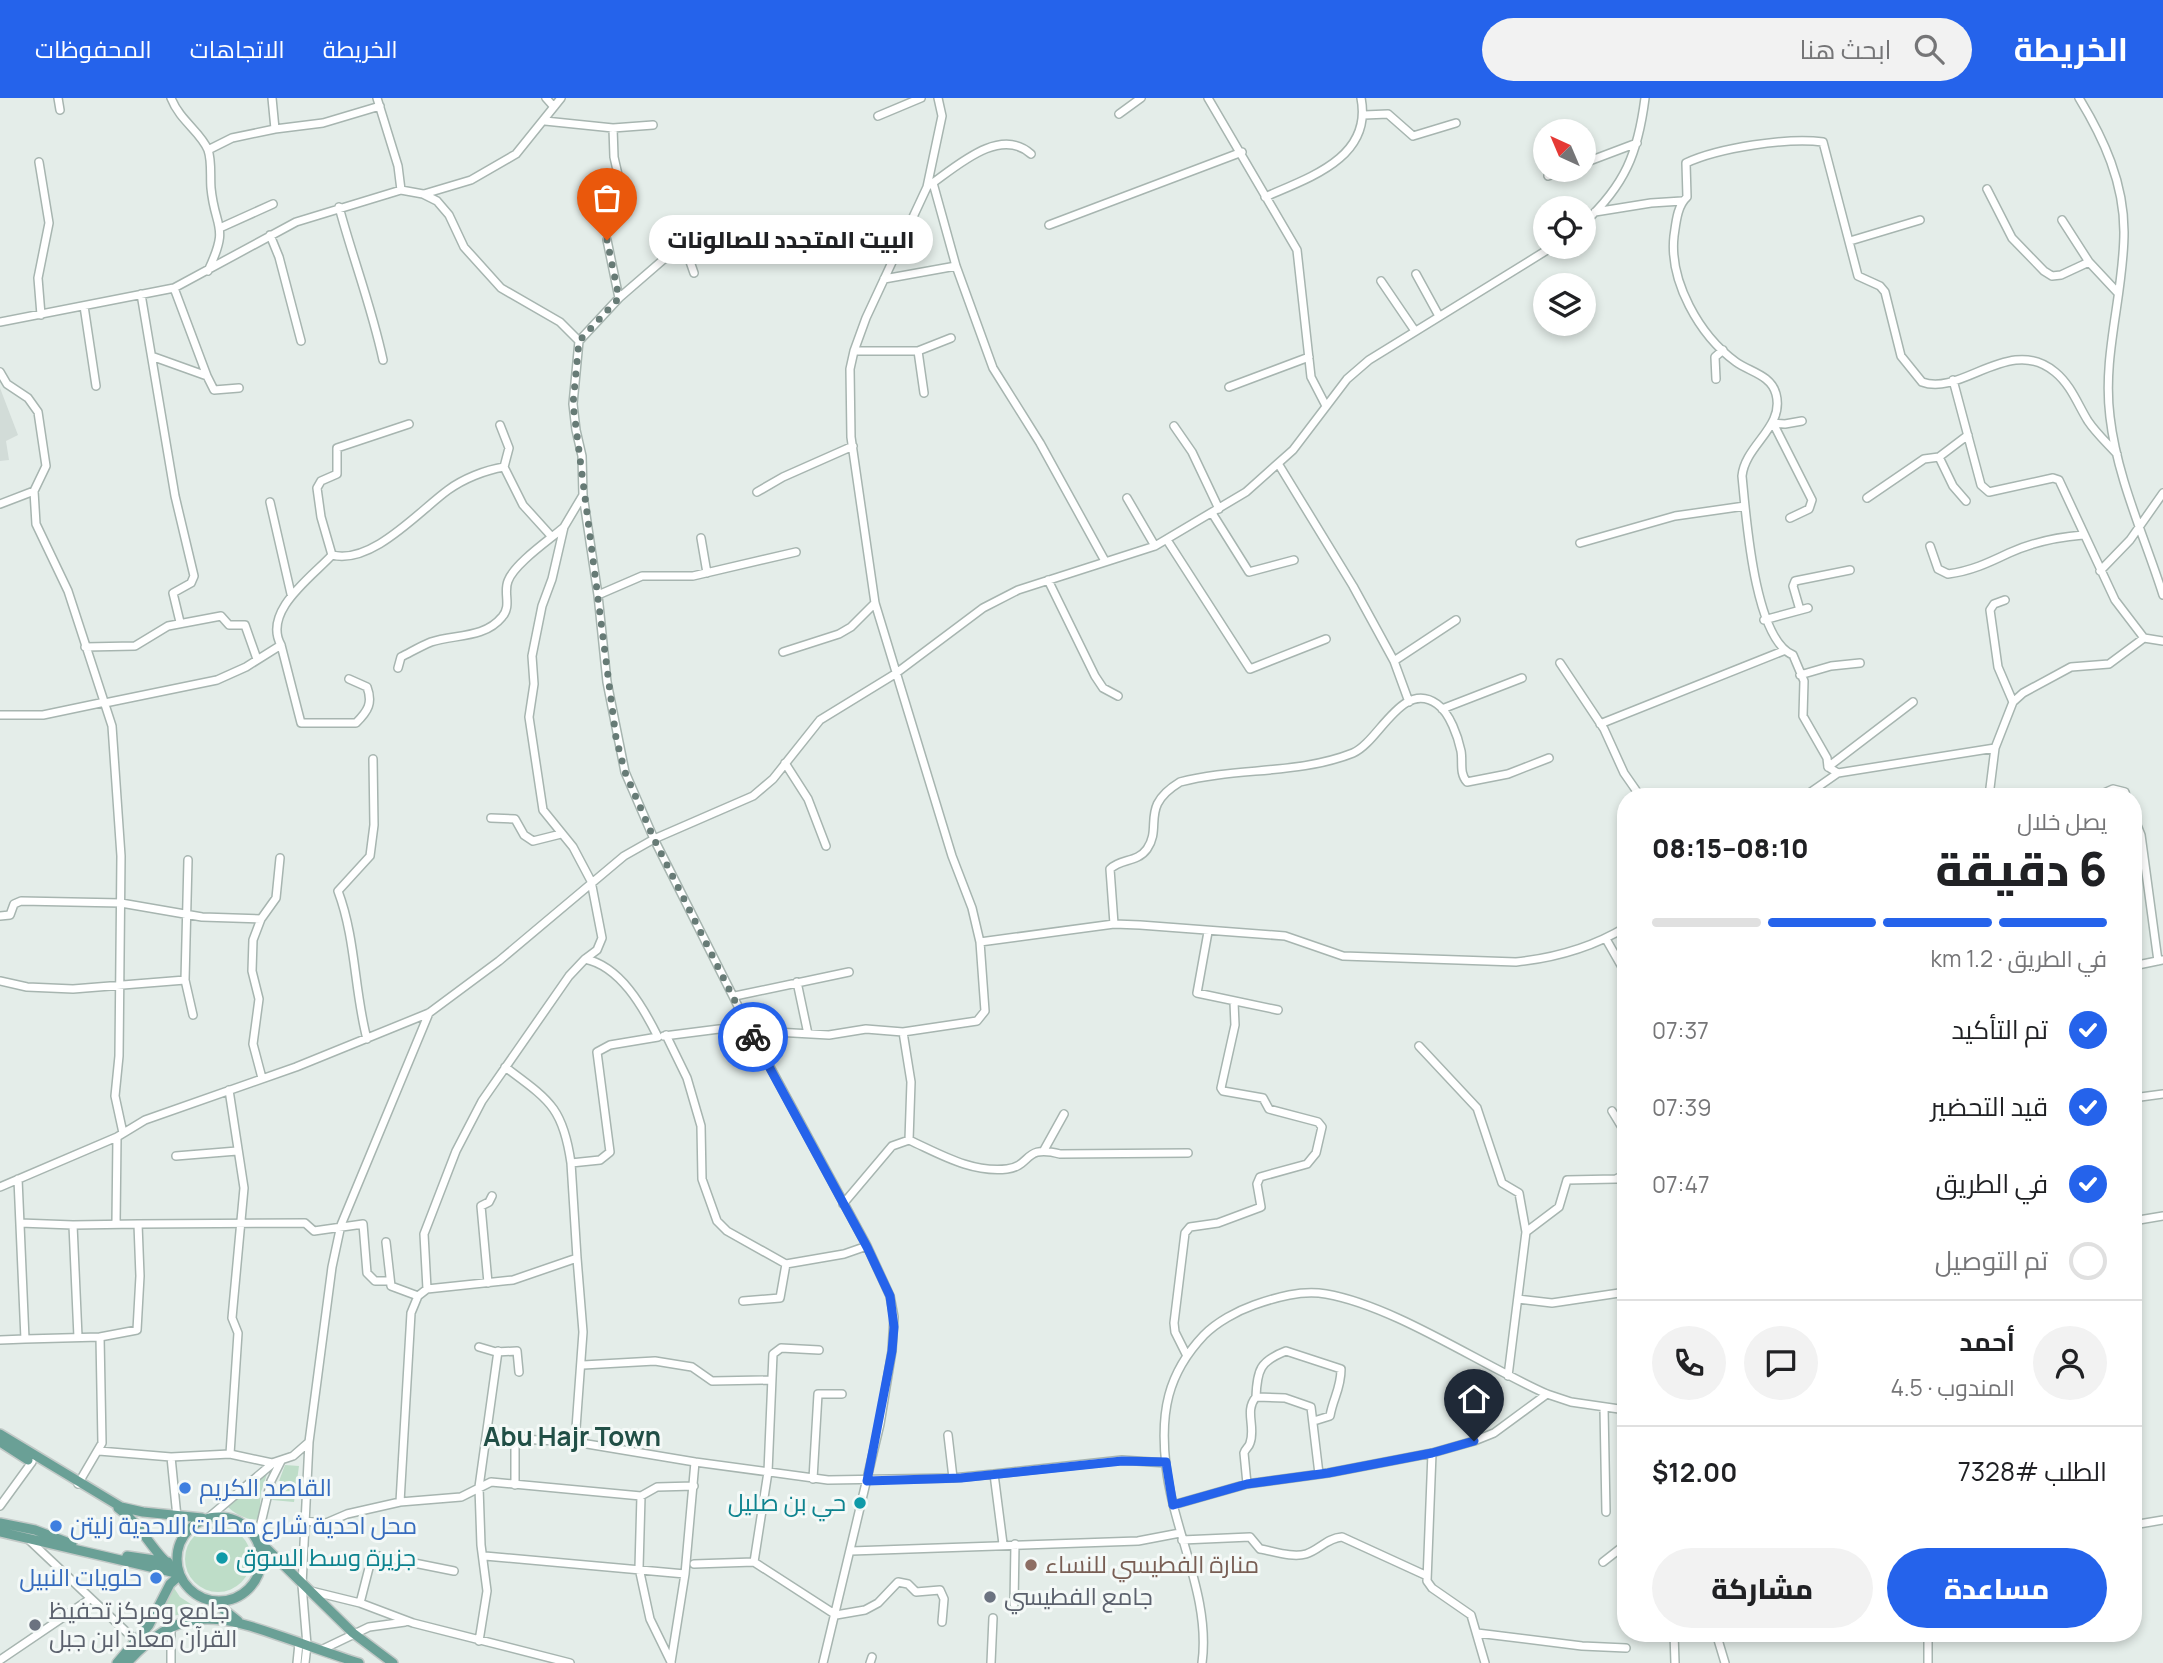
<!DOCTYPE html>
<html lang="ar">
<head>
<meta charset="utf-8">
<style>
  body { margin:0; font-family:Manrope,Cairo,sans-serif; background:#f2f2f2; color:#202124; direction:rtl; height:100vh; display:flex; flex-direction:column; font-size:26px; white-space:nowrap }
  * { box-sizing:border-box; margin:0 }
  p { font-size:23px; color:#757577 }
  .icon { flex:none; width:38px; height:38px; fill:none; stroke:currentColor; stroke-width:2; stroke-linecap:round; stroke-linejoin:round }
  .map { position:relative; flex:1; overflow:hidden; direction:ltr }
  .panel { position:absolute; left:1617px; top:690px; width:525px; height:854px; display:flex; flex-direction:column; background:#fff; border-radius:28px; box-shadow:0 4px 10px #0003; direction:rtl }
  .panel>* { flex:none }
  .needle { width:46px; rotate:316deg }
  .buttons { position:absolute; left:1533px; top:21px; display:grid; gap:14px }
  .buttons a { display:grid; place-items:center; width:63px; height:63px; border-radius:50%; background:#fff; box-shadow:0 4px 10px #0003; font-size:35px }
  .pin { position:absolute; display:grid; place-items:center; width:60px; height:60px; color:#fff; margin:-72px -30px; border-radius:50% 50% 50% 0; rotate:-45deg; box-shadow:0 0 7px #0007 }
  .pin .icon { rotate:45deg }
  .courier { position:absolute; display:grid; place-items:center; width:70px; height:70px; margin:-35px; border:5px solid #2563eb; border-radius:50%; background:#fff; color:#222; box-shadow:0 2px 9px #0007 }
  .bubble { position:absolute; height:49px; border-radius:24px; background:#fff; box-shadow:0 4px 10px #0003; font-size:23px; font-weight:800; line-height:49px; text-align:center; direction:rtl }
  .head em { font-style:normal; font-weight:800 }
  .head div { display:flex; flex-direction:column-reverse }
  .head { display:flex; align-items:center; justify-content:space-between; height:119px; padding:0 35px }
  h1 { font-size:46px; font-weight:800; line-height:52px }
  .bar { display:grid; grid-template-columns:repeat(4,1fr); gap:10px 7px; align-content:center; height:84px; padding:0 35px }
  .bar i { height:9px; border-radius:5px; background:#e0e0e0 }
  .bar .current { background:#2563eb }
  .bar p { grid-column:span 4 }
  .line { display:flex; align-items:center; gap:18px; padding:0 35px; border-top:2px solid #e0e0e0 }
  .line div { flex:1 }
  .round { display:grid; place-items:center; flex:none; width:74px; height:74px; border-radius:37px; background:#f2f2f2 }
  ol { padding:0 35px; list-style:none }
  li { display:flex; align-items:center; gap:21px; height:77px }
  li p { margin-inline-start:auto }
  li .icon { padding:7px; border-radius:50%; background:#2563eb; color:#fff; stroke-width:4 }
  li:last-child { color:#757577 }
  li i { width:38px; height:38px; border:4px solid #e0e0e0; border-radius:50% }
  .cta { display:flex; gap:14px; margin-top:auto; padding:14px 35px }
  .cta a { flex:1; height:80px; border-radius:42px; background:#2563eb; color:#fff; font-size:28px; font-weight:800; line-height:80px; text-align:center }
  .cta a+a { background:#f2f2f2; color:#202124 }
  header { display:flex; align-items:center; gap:42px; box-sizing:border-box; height:98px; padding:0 35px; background:#2563eb; color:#fff }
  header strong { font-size:33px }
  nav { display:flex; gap:38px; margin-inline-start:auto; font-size:24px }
  .search { width:490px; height:63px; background:#f2f2f2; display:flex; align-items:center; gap:18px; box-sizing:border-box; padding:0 24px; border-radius:38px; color:#757577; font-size:26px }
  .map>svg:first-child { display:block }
  .built { fill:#d2dcd8 }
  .green { fill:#beddc8 }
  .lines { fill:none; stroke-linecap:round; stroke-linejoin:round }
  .minor-casing { stroke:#a7b5b0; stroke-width:10 }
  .major-casing { stroke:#c2c9c7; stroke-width:12 }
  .minor { stroke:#fff; stroke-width:7 }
  .major { stroke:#6aa096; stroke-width:9 }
  .done { stroke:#677b76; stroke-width:7; stroke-dasharray:0 12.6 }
  .route { stroke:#2563eb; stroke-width:9 }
  .shop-dot { fill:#3f7fe0; stroke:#f4f9f7; stroke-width:2.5 }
  .culture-dot { fill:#0f9aa8; stroke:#f4f9f7; stroke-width:2.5 }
  .education-dot { fill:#8d6e63; stroke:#f4f9f7; stroke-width:2.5 }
  .worship-dot { fill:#6b7280; stroke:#f4f9f7; stroke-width:2.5 }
  .labels { text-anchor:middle; stroke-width:6; stroke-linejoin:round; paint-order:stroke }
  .shop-label { font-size:24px; fill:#366cbe; stroke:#f4f9f7; text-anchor:start }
  .culture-label { font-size:24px; fill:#0d838f; stroke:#f4f9f7; text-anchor:end }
  .education-label { font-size:24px; fill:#785e54; stroke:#f4f9f7; text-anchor:start }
  .worship-label { font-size:24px; fill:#5b616d; stroke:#f4f9f7; text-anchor:start }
  .neighbourhood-label { font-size:26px; font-weight:bold; fill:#214f46; stroke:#f4f9f7 }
</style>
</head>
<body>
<header>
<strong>الخريطة</strong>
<div class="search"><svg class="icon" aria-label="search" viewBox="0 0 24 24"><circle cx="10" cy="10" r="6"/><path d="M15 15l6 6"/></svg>ابحث هنا</div>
<nav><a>الخريطة</a><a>الاتجاهات</a><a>المحفوظات</a></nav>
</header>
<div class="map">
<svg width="2163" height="1565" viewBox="0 0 2163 1565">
  <rect width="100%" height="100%" fill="#e4ede9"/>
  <path class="built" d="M0,290L18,337L6,343L9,362L0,363Z"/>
  <path class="green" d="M285,1367L299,1368L294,1404L272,1402Z
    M269,1370L261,1394L259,1421C249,1424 233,1415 226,1407Z
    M185 1461a33 33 0 1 1 66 0a33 33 0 1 1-66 0Z
    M171,1490H174L180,1499L200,1512L159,1521Z"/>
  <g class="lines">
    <g class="minor-casing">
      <path id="minor" d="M58,0L60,12
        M171,0C180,23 201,34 208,52C212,63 210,78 211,90C215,132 230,126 208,173
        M377,0L398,68L401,92
        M546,0L554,9
        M1208,0L1297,152L1311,279L1326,308
        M2079,0C2104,41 2124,85 2124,134C2124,196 2102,257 2110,319C2117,380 2145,440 2163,497
        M1119,16L1141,0
        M1364,17L1388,16L1413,38L1456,25
        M878,18L921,0
        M545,23L613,30L653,27
        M613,30L614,59L626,112
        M275,31L323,25L380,8
        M208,52L232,40L275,31L272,0
        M39,64L49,125L38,180L41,217
        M1584,65L1637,45
        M1548,78L1566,72
        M933,85L956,168L993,270L1040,345L1105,463
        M930,87C957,68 1000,28 1031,56
        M1987,91L2012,140L2044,173L2052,178L2061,177L2089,164
        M424,96L471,82L516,56L561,0
        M1265,99C1308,80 1373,60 1361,0
        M339,109C353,161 372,210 383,262
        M1595,114L1651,105L1682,103
        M2062,122L2089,164L2118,195
        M1584,125C1625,87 1638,55 1645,0
        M1049,127L1242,54
        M222,129L273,106
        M270,137L279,159L301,243
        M607,142L619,200
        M1850,143L1920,122
        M1416,176L1439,218
        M884,181L956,168
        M1381,183L1415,233
        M174,190L207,278
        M141,196L175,398L194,478L191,485L173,495L180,524
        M84,208L96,288
        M0,224L174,190L296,124L401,92L423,96L437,103L449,117L464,149L501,190L560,224L579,243L573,306L576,332L582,358L583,397L598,497L607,584L625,674L654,741L749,930L867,1148L890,1198L894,1219L892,1253L880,1326L823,1565
        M579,243L619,200L679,148L686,152L694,175
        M854,253H918L951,240
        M918,253L924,295
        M154,259L207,278L214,292L239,290
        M0,274L7,286L28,300L38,314L46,368L34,393L36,426L68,493L112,628L121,758L119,958L115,998L123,1035
        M1716,281L1715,259L1723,252
        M1953,282L1981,387L1989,394L2053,380L2059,382L2115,502L2144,540
        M1229,289L1309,259
        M1773,325L1812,402L1809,411L1790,420
        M1773,325L1785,326L1802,323
        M500,327L509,350L504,369L523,407L552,439
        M1174,328L1192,354L1219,411
        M1279,367L1353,488L1394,563
        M757,394L783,379L853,348
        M1127,400L1155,448
        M1867,400L1924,361L1939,359
        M1966,403L1953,388L1939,359L1968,337
        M270,404L291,496
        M0,406L34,393
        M1212,415L1249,474L1294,462
        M701,440L707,475
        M1167,442L1250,571L1326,541
        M1580,445L1675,418L1745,408
        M1930,448L1938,471L1948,476C1971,473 1988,465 2009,455C2031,445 2058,439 2083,437
        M332,457C372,467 419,413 448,392C463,381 485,372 504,369
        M2100,473L2130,442L2163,395
        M1048,482L1095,578L1103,590L1118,598
        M598,497L642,478H693L796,454
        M2005,502L1994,506L1990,512L1998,569L2013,604
        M1800,512L1793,488L1795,483L1850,472
        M1764,522L1808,510
        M281,547C262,513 313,478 332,457L321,419L317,390L321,383L337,376V350L409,326
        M85,549L135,548L168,528L221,518L229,527H245L257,561
        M783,554L839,536L851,529L875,505
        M1560,565L1604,631L1624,675L1640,698
        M398,570L401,559C411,554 421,548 431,544C454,536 484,541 502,519C512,508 503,495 508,483C514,466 549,442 563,430
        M1800,577L1831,568L1860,565
        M1409,604L1394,563L1456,522
        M105,605L217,582L246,569L281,547L301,625H356C368,613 373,605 367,589L349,581
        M1442,611L1522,580
        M0,617H43L105,604
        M1600,626L1783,553
        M1995,650L1838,675L1828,669L1827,660L1803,618L1804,583L1793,557C1754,541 1746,417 1742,378C1745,347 1785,329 1776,296C1771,277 1750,274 1736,264C1699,237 1669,183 1674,138C1676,125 1677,108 1687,99L1686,65C1718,50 1788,39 1823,44L1858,178L1880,188L1885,194L1901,258L1922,284C1961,299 2010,236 2055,274C2071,287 2078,307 2088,323C2096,335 2107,345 2117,356
        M785,665L808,701L826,748
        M1828,669L1913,604
        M1805,698L1838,675
        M1989,698L1995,650L2013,604L2023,595L2071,569L2109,566L2144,540L2163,543
        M2097,698L2113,691L2125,694L2126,698
        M2133,717L2141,737L2158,863
        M491,720L515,721L524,737L533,743L561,736
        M0,818L10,817L14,806L21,803L121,805L202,819L261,821L276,800L280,760
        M261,821L253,842L252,873L259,901L253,946L262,980
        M1114,826L1110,771C1121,760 1137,765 1147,751C1163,728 1139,709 1180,684C1236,669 1298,677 1353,655C1379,644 1402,581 1437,606C1450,615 1458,639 1461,653C1463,664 1459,675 1467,684L1508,676L1549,660
        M1208,834L1197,895L1278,912
        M1606,841L1626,876
        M980,844L1114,826L1140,827L1285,838L1343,858L1516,864C1554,860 1593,849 1626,829
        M2133,868L2162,862
        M185,882L188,762
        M0,883L27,889L73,891L185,882L193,917
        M797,884L808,936
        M735,898L849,874
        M666,937L687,980L701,1028L702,1081L717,1123L727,1133L786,1166L844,1156L867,1148
        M664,938L719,931L829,937L866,931L903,934
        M367,941C354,892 356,841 338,793L370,758L374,727L373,661
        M1419,948L1477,1010L1502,1085L1519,1095L1526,1134
        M505,969C549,1002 563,1009 571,1065
        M229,992L244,1090L232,1220L238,1235L230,1356
        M2133,1000L2163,996
        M1612,1013L1626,1036
        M909,1042C940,1056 971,1075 1007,1071C1032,1068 1023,1046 1060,1056L1188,1055
        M1044,1052L1064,1016
        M176,1058L237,1053
        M18,1081L25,1241L100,1239L102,1345L78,1386
        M0,1089L117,1039L145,1022L296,969L429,915L499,863L624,758L654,741L753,698L773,681L820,622L895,576L983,510L1018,492L1155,448L1246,394L1293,352L1347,281L1369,262L1552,149
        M843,1106L892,1048L909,1042L911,984L903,934L977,923L985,913L980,844L972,810L952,758L875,505L851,339L850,271L854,253L866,220L927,89L942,18L938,0
        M2133,1123L2163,1118
        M20,1125L73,1127
        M116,1125L117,1039
        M138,1126L305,1125L314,1133L363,1126L367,1175L375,1183H390
        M386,1144L391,1188L418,1198
        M488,1185L481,1108L489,1104L492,1098
        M427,1191L424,1136L456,1053L482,1003L569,878L585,861
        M1518,1201L1552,1205L1626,1194
        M743,1203L780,1200L786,1166
        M78,1239L73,1127L138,1126L140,1178L137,1232L100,1239
        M0,1242L25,1241
        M479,1249L496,1254L517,1253L519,1274
        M1186,1256L1175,1234L1174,1225L1185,1135L1190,1129L1218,1125L1261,1109L1257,1086L1260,1079L1307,1066L1316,1055L1322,1029L1318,1024L1269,1011L1263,1000L1223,993L1221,990L1235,927L1234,904
        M583,1267L655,1263L692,1269L712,1283L770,1282
        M1508,1278L1526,1134L1559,1109L1567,1082L1616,1081L1622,1078L1626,1069
        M1256,1299C1257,1272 1260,1263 1286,1253L1341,1271C1341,1291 1333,1300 1330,1318L1314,1323
        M1604,1310L1606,1414
        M948,1337L953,1380L994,1376
        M575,1344L583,1234L577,1160
        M99,1353L171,1359L230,1356L272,1365L293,1358L309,1344L332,1169L341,1127L429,915
        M1432,1355L1427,1483L1432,1490L1471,1517L1485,1565
        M171,1359L177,1419
        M813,1381L818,1296H842
        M1247,1386L1244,1355C1245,1351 1249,1349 1250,1345C1256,1329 1244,1313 1256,1299L1285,1300L1311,1309L1319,1376
        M515,1387V1343L520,1341L575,1344L695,1364
        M641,1398L639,1470L650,1521L671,1564
        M400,1404L411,1215L418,1198L427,1191L513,1182L577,1160L571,1065L600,1062L610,1054L597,954L610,947L658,939C643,909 620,868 585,861L597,852L602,840L591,783L573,749L543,712L529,619L534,586L532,558L542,508L552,481L564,429L583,397
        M1173,1407L1247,1386L1328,1375L1432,1355L1474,1343L1494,1335L1547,1296
        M0,1408L32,1364
        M208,1420L272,1366
        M304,1423L326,1425L347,1416L400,1404L461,1399L491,1384L641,1398L657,1389L694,1388
        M2133,1427L2163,1422
        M27,1440L136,1543
        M257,1442L271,1383L281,1363
        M1182,1442L1250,1439L1260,1451C1273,1453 1292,1460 1306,1456C1319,1452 1327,1440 1342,1439L1425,1477
        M1003,1446L994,1376L1122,1362L1166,1365
        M851,1453L1138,1443L1180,1435
        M485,1458L685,1476
        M754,1464L768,1374L773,1256L781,1250L819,1252
        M1603,1464L1626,1446
        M694,1466L754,1464L836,1517L865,1512L878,1505L898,1484L908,1486L916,1494L940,1492L944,1501L942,1524
        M311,1493L360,1505L413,1525L570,1565
        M360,1505L370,1466L379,1458L454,1473
        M1014,1506L1015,1446
        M171,1528V1565
        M1477,1535L1582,1548L1626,1550
        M1674,1535L1675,1565
        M1711,1535H1716L1725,1565
        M1928,1535V1565
        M479,1543L487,1493L481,1447L479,1389L498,1253
        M321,1552L369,1529L405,1524
        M0,1562L90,1501
        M671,1564L685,1476L695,1364L828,1382L953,1380
        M297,1565L299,1545
        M305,1565L307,1547L302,1487L309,1344
        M870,1565L872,1559
        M991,1565L993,1520
        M1202,1565C1211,1499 1173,1433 1166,1368C1160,1315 1167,1276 1204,1237C1217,1224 1237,1213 1254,1207C1277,1199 1301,1192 1326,1196C1395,1208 1481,1267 1547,1296L1571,1304L1626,1312"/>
    </g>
    <g class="major-casing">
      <path id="major" d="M0,1336L121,1409L143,1414L202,1420
        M0,1344L28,1362
        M118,1410C143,1427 153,1458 178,1473
        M177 1461a42 42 0 1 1 84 0a42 42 0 1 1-84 0Z
        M0,1425L35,1432L72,1446
        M0,1434L176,1475
        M260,1444L353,1535L393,1565
        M127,1458L168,1464
        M213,1503L238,1523
        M117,1565L149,1527L170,1486L180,1477
        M127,1565C177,1510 212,1514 277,1537C304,1546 331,1556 359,1565"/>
    </g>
    <use href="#minor" class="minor"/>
    <use href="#major" class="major"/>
  </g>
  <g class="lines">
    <path class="done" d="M607,142L619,200L579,243L573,306L616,640L625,674L654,741L753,939"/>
    <path class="route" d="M753,939L867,1149L890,1198L894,1229L892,1253L867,1383L961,1380L1122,1363L1166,1364L1173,1407L1247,1386L1328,1375L1432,1355L1474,1343"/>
  </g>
  <g class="shop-dot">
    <circle cx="185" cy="1390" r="7"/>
    <circle cx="56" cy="1428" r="7"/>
    <circle cx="156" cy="1480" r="7"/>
  </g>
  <g class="culture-dot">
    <circle cx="860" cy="1405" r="7"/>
    <circle cx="222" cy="1460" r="7"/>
  </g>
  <circle class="education-dot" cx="1031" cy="1467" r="7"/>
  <g class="worship-dot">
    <circle cx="990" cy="1499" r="7"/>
    <circle cx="35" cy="1527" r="7"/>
  </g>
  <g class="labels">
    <g class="shop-label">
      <text x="199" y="1398">القاصد الكريم</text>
      <text x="70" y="1436">محل احدية شارع محلات الاحدية زليتن</text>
      <text x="142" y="1488" text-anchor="end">حلويات النبيل</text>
    </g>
    <g class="culture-label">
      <text x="846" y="1413">حي بن صليل</text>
      <text x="236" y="1468" text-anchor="start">جزيرة وسط السوق</text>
    </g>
    <g class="education-label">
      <text x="1045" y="1475">منارة الفطيسي للنساء</text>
    </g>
    <g class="worship-label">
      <text x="1004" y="1507">جامع الفطيسي</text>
      <text x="49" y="1521">جامع ومركز تحفيظ<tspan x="49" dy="28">القرآن معاذ ابن جبل</tspan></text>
    </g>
    <g class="neighbourhood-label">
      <text x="572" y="1348">Abu Hajr Town</text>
    </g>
  </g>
</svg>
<div class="buttons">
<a><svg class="needle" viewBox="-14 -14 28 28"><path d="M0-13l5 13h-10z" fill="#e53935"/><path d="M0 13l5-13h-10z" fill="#757577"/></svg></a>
<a><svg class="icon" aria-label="locate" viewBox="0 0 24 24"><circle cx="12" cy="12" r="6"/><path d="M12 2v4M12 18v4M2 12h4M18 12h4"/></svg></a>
<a><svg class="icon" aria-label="layers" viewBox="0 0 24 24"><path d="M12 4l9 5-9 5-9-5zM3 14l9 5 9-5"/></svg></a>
</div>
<div class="pin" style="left:607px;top:142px;background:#ea580c"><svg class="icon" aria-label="bag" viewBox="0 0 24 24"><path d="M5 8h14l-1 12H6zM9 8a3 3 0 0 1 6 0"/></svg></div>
<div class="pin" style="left:1474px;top:1343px;background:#1f2937"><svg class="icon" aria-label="home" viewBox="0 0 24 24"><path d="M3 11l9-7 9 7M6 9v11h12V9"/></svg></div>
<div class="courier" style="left:753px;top:939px"><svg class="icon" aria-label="bike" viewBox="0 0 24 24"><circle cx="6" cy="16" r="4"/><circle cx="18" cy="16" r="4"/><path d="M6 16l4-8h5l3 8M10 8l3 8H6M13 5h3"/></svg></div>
<div class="bubble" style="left:649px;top:117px;width:284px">البيت المتجدد للصالونات</div>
<section class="panel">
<div class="head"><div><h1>6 دقيقة</h1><p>يصل خلال</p></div><em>08:10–08:15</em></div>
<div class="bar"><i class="current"></i><i class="current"></i><i class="current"></i><i></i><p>في الطريق · 1.2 km</p></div>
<ol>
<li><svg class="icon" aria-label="check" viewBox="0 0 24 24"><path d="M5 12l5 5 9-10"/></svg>تم التأكيد<p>07:37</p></li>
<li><svg class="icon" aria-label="check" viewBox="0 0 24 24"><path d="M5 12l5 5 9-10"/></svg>قيد التحضير<p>07:39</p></li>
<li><svg class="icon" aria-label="check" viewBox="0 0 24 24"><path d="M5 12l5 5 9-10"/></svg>في الطريق<p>07:47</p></li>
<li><i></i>تم التوصيل</li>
</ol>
<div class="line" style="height:126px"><a class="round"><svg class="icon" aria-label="person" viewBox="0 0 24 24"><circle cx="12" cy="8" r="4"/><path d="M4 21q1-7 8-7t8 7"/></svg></a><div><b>أحمد</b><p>المندوب · 4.5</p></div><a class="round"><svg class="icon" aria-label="chat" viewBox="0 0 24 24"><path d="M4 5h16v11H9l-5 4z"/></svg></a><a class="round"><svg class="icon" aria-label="phone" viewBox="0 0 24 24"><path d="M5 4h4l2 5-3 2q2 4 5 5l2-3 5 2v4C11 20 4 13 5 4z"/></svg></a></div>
<div class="line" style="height:91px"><div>الطلب #7328</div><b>$12.00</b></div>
<div class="cta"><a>مساعدة</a><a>مشاركة</a></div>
</section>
</div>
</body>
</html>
